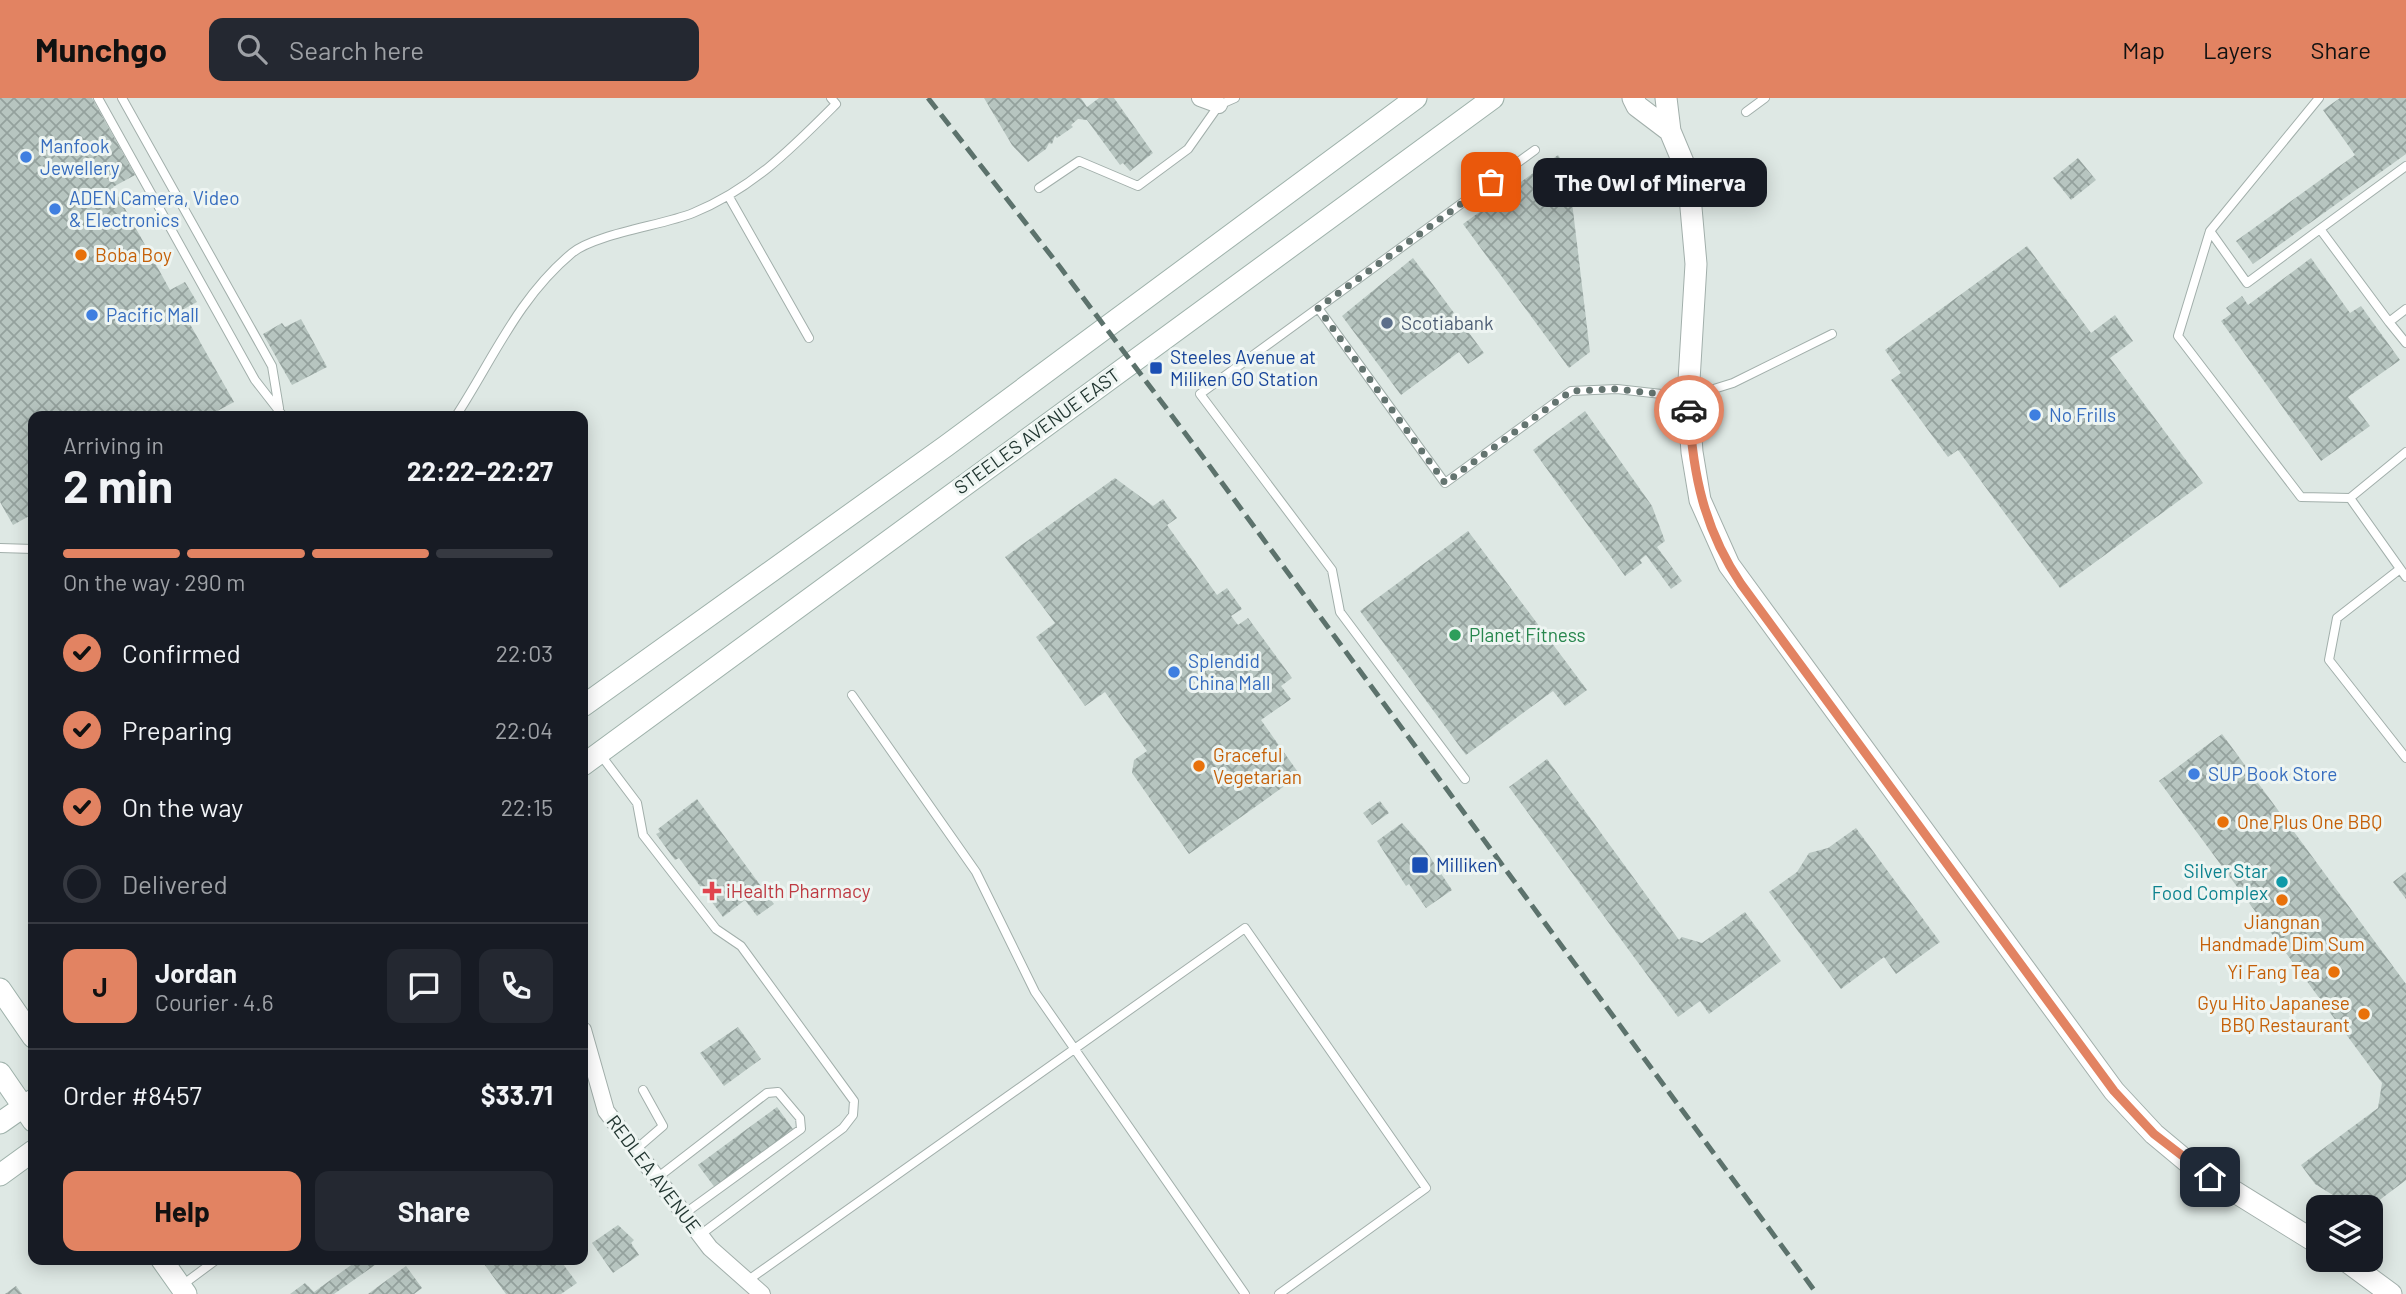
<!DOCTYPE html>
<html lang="en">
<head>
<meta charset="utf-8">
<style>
  body { margin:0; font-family:Barlow,sans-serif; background:#242831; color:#f1f3f6; height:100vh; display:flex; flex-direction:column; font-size:26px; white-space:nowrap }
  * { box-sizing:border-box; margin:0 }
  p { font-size:23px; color:#9ea1a6 }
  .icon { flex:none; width:38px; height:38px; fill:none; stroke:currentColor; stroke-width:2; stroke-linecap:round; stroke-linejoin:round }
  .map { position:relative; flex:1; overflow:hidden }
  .details { position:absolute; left:28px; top:313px; width:560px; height:854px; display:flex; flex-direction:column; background:#171b24; border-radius:14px; box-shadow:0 4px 18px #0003 }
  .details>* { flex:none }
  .fabs { position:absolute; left:2306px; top:1097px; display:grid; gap:14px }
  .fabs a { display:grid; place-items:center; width:77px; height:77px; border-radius:14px; background:#171b24; box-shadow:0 4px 18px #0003; font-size:35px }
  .pin { position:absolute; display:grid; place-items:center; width:60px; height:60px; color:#fff; margin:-30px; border-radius:14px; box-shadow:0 4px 10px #0006 }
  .courier { position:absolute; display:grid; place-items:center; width:70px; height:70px; margin:-35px; border:5px solid #e28362; border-radius:50%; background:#fff; color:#222; box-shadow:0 2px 9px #0007 }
  .bubble { position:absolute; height:49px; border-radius:14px; background:#171b24; box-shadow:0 4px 18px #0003; font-size:23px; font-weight:700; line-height:49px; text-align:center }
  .headline em { font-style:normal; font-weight:700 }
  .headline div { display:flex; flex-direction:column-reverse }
  .headline { display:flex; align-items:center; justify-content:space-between; height:119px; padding:0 35px }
  h1 { font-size:46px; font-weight:700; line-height:52px }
  .bar { display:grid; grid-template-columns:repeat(4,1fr); gap:10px 7px; align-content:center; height:84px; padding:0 35px }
  .bar i { height:9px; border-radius:5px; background:#363941 }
  .bar .on { background:#e28362 }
  .bar p { grid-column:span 4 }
  .line { display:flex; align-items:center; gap:18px; padding:0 35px; border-top:2px solid #363941 }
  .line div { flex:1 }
  .round { display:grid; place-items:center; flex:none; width:74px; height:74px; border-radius:14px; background:#242831 }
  ol { padding:0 35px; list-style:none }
  li { display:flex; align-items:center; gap:21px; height:77px }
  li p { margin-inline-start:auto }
  li .icon { padding:7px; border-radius:50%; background:#e28362; color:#111; stroke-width:4 }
  li:last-child { color:#9ea1a6 }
  li i { width:38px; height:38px; border:4px solid #363941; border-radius:50% }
  .cta { display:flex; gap:14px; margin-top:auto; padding:14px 35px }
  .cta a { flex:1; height:80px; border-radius:14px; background:#e28362; color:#111; font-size:28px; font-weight:700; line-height:80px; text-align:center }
  .cta a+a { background:#242831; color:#f1f3f6 }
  header { display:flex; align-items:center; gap:42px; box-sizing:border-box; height:98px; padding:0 35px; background:#e28362; color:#111 }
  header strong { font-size:33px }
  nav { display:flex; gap:38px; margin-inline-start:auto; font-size:24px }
  .search { width:490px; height:63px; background:#242831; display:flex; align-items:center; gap:18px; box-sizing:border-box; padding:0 24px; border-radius:14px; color:#9ea1a6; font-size:26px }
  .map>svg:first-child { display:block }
  .building { fill:url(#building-cross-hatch) }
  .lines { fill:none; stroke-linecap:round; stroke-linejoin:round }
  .service-casing { stroke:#a2afab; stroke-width:10 }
  .minor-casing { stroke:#a2afab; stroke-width:18 }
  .tertiary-casing { stroke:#a2afab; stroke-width:23 }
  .secondary-casing { stroke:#9fb2ab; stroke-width:23 }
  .service { stroke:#fff; stroke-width:8 }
  .minor { stroke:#fff; stroke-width:16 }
  .tertiary { stroke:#fff; stroke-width:21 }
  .secondary { stroke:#fff; stroke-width:21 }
  .rail { stroke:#5c726c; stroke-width:5; stroke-dasharray:14 7; stroke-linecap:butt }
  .done { stroke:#647470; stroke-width:7; stroke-dasharray:0 12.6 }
  .route { stroke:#e28362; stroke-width:9 }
  .shop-dot { fill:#3f7fe0; stroke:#eef5f2; stroke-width:2.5 }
  .food-dot { fill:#e8710a; stroke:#eef5f2; stroke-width:2.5 }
  .service-dot { fill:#5c6f8a; stroke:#eef5f2; stroke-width:2.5 }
  .transit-dot { fill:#1a4fb4; stroke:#eef5f2; stroke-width:2.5 }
  .leisure-dot { fill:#2e9e5b; stroke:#eef5f2; stroke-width:2.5 }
  .culture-dot { fill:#0f9aa8; stroke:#eef5f2; stroke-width:2.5 }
  .health-dot { fill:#e0444e; stroke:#eef5f2; stroke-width:2.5 }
  .labels { text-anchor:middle; stroke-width:6; stroke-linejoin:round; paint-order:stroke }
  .shop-label { font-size:19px; fill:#366cbe; stroke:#eef5f2; text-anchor:start }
  .food-label { font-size:19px; fill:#c56008; stroke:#eef5f2; text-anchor:start }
  .service-label { font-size:19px; fill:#4e5e75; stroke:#eef5f2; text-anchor:start }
  .transit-label { font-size:19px; fill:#164399; stroke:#eef5f2; text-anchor:start }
  .street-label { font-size:19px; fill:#223631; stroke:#eef5f2 }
  .leisure-label { font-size:19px; fill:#27864d; stroke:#eef5f2; text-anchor:start }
  .culture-label { font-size:19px; fill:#0d838f; stroke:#eef5f2; text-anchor:end }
  .health-label { font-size:19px; fill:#be3a42; stroke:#eef5f2; text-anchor:start }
</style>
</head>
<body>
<header>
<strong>Munchgo</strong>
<div class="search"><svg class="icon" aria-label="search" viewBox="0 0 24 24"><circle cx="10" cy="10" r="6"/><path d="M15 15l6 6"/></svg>Search here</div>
<nav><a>Map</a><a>Layers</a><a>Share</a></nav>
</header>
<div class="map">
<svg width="2406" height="1196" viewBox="0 0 2406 1196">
  <defs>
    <pattern id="building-cross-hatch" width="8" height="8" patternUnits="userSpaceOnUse" patternTransform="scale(1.75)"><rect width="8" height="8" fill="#b7c5c0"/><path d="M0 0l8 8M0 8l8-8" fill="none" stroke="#94a19d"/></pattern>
  </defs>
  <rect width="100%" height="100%" fill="#dee8e4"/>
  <path class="building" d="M0,0H92L135,77L113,89L170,192L185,184L197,204L182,212L234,304L208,318H33V416L13,427L0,404Z
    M984,0H1081L1087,9L1099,0H1114L1153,55L1130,73L1123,65L1120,67L1087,22L1078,21L1071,27L1073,29L1057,40L1055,38L1052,46L1049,45L1046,51L1028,64L1012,47Z
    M2340,0H2406V56L2253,166L2236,143L2355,57L2323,12Z
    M1558,57L1568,71L1590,254L1569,270L1463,126Z
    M2078,60L2096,82L2071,102L2053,80Z
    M2027,148L2091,235L2115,217L2133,243L2110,260L2203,385L2060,490L1958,352L1948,359L1891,282L1901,275L1885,252Z
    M1413,160L1484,255L1468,266L1459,254L1401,297L1342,218Z
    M2311,160L2350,215L2361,208L2400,262L2348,299L2370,328L2321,363L2221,223L2231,216L2226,210L2242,198L2248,207Z
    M301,221L327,269L292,287L263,236L282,225L285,229Z
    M1585,313L1652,408L1665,443L1657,449L1682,483L1671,491L1646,457L1640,462L1642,465L1625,478L1533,352Z
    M1115,380L1153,408L1163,401L1177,420L1167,427L1217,497L1227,490L1242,511L1231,518L1238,527L1248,520L1292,580L1281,588L1291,601L1261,622L1300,677L1189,756L1132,675L1134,662L1147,653L1105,594L1085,608L1036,539L1055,525L1005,459Z
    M1468,433L1587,592L1565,608L1553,593L1466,657L1360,513Z
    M2222,636L2406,886V1082L2369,1110H2354L2315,1086L2301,1067L2378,1010L2382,985L2159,683Z
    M1547,661L1679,842L1682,839L1702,845L1745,814L1781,863L1709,916L1700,903L1678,919L1509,689Z
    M697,701L774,806L757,818L745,802L723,819L679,760L675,762L656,736L660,734L658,731Z
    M1380,703L1389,715L1372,727L1363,715Z
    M1402,725L1424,750L1452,792L1426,810L1409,786L1406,788L1377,743Z
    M1856,730L1940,844L1896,876L1884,859L1841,891L1769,794L1797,774L1809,755L1828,750Z
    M2406,774V801L2393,784Z
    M738,929L761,961L724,988L700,955Z
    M777,1009L795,1034L716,1091L698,1067Z
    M618,1127L634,1142L631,1145L639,1157L613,1175L592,1145Z
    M358,1162H382L334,1196H290L305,1185L314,1194Z
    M490,1162H560L577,1185L561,1196H506L484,1166Z
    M406,1168L422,1190L414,1196H368Z
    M16,1188L22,1196H5Z"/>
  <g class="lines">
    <g class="service-casing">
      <path id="service" d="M98,0L255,282L283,318
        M122,0L272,268L279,310
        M2319,0L2210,133L2247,185L2320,131
        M1746,14L1765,0
        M1039,90L1079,63L1138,88L1188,51L1219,7L1235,0
        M729,99L809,240
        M2210,133L2178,238L2301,399L2350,400
        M1318,210L1445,385L1571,293L1617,291L1688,299L1733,285L1832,236
        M2406,211L2389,224L2406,245
        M2389,224L2320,131L2406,68
        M456,318C493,261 518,200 572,155C595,136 664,127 693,115C752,91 792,50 836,6L831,0
        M2406,354L2350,400L2406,479
        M0,450L33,451
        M2400,471L2337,520L2329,562L2406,660
        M852,597L976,774L1035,894L1245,1196
        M600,656L637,705L643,737L716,831L741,848L854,1003L853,1017L843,1030L700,1137
        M1465,681L1340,514L1332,472L1200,296L1535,52
        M634,1053L663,1028L643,992
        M657,1080L767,995L778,994L800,1020L801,1031L684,1116
        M747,1183L1245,830L1426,1090L1279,1196
        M181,1188L216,1162"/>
    </g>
    <g class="minor-casing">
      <path id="minor" d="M1200,0L1219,7
        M583,932L606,1013L710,1150L762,1196"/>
    </g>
    <g class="tertiary-casing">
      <path id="tertiary" d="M1633,0L1637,8L1670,33
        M1666,0L1670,33L1688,76L1696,166L1688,299L1692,354L1700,402L1729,467L2114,993L2154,1036L2190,1066L2319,1146
        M2345,1162L2391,1196"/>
    </g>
    <g class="secondary-casing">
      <path id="secondary" d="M583,608L946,348L1416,0
        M583,667L1493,0
        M0,891L33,939
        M0,975L33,1023
        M0,1025L33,1002
        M0,1077L33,1053
        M162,1162L186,1196"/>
    </g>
    <use href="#service" class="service"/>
    <use href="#minor" class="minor"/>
    <use href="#tertiary" class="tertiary"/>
    <use href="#secondary" class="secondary"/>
    <path class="rail" d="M928,0L1060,169L1203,359L1817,1196"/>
  </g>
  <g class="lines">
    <path class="done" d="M1491,84L1318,210L1445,385L1571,293L1616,291L1688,299L1689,312"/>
    <path class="route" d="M1689,312C1693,377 1704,431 1741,486L2114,993L2154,1036L2210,1079"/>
  </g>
  <g class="shop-dot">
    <circle cx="26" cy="59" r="7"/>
    <circle cx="55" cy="111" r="7"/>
    <circle cx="92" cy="217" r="7"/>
    <circle cx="2035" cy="317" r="7"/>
    <circle cx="1174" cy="574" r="7"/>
    <circle cx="2194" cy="676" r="7"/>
  </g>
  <g class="food-dot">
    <circle cx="81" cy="157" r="7"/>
    <circle cx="1199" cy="668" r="7"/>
    <circle cx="2223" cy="724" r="7"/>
    <circle cx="2282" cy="802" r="7"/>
    <circle cx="2334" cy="874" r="7"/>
    <circle cx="2364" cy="916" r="7"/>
  </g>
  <circle class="service-dot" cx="1387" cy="225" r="7"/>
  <g class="transit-dot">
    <rect x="1149" y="263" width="14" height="14" rx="3.5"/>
    <rect x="1411" y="758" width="18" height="18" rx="3.5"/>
  </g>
  <circle class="leisure-dot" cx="1455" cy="537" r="7"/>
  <circle class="culture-dot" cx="2282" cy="784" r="7"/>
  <path class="health-dot" d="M708.5 782.5h7v7h7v7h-7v7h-7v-7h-7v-7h7z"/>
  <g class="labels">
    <g class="shop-label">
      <text x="40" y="55">Manfook<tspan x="40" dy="22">Jewellery</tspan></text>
      <text x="69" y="107">ADEN Camera, Video<tspan x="69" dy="22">&amp; Electronics</tspan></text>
      <text x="106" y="224">Pacific Mall</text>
      <text x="2049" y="324">No Frills</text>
      <text x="1188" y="570">Splendid<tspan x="1188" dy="22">China Mall</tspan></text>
      <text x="2208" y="683">SUP Book Store</text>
    </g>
    <g class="food-label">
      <text x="95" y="164">Boba Boy</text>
      <text x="1213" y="664">Graceful<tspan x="1213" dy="22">Vegetarian</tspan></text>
      <text x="2237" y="731">One Plus One BBQ</text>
      <text x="2282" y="831" text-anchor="middle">Jiangnan<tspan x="2282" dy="22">Handmade Dim Sum</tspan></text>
      <text x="2320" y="881" text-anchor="end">Yi Fang Tea</text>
      <text x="2350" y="912" text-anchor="end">Gyu Hito Japanese<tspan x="2350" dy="22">BBQ Restaurant</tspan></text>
    </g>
    <g class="service-label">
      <text x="1401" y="232">Scotiabank</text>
    </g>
    <g class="transit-label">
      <text x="1170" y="266">Steeles Avenue at<tspan x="1170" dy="22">Miliken GO Station</tspan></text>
      <text x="1436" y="774">Milliken</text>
    </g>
    <g class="street-label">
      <text transform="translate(1037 333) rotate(-36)" y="7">STEELES AVENUE EAST</text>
      <text transform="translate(654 1076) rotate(53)" y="7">REDLEA AVENUE</text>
    </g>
    <g class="leisure-label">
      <text x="1469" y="544">Planet Fitness</text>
    </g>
    <g class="culture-label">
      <text x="2268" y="780">Silver Star<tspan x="2268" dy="22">Food Complex</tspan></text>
    </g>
    <g class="health-label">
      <text x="726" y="800">iHealth Pharmacy</text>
    </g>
  </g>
</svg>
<div class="fabs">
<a><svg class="icon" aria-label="layers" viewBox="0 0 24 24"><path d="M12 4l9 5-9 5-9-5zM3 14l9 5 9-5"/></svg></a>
</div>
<div class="pin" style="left:1491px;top:84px;background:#ea580c"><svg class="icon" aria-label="bag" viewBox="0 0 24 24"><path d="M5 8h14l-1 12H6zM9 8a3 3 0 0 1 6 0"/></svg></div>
<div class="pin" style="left:2210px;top:1079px;background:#1f2937"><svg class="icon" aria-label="home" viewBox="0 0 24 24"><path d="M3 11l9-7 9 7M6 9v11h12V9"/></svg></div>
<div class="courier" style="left:1689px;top:312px"><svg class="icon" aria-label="car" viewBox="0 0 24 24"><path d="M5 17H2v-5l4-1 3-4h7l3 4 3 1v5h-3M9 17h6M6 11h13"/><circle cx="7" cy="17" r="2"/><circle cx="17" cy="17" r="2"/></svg></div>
<div class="bubble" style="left:1533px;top:60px;width:234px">The Owl of Minerva</div>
<section class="details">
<div class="headline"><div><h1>2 min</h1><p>Arriving in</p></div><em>22:22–22:27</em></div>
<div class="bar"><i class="on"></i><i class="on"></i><i class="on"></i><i></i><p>On the way · 290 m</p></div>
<ol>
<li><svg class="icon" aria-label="check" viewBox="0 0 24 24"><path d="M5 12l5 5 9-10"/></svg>Confirmed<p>22:03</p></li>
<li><svg class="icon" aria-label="check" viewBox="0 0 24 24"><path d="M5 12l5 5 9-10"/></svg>Preparing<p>22:04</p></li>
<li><svg class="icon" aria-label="check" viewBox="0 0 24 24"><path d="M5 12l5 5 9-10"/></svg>On the way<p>22:15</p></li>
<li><i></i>Delivered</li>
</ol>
<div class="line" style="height:126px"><b class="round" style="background:#e28362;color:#111">J</b><div><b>Jordan</b><p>Courier · 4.6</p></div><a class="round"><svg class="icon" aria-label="chat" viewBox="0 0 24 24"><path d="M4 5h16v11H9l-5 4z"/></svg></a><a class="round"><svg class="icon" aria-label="phone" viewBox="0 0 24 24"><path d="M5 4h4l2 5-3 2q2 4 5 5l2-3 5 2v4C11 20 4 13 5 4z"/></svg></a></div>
<div class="line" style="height:91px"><div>Order #8457</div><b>$33.71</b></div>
<div class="cta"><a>Help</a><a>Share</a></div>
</section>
</div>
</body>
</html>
